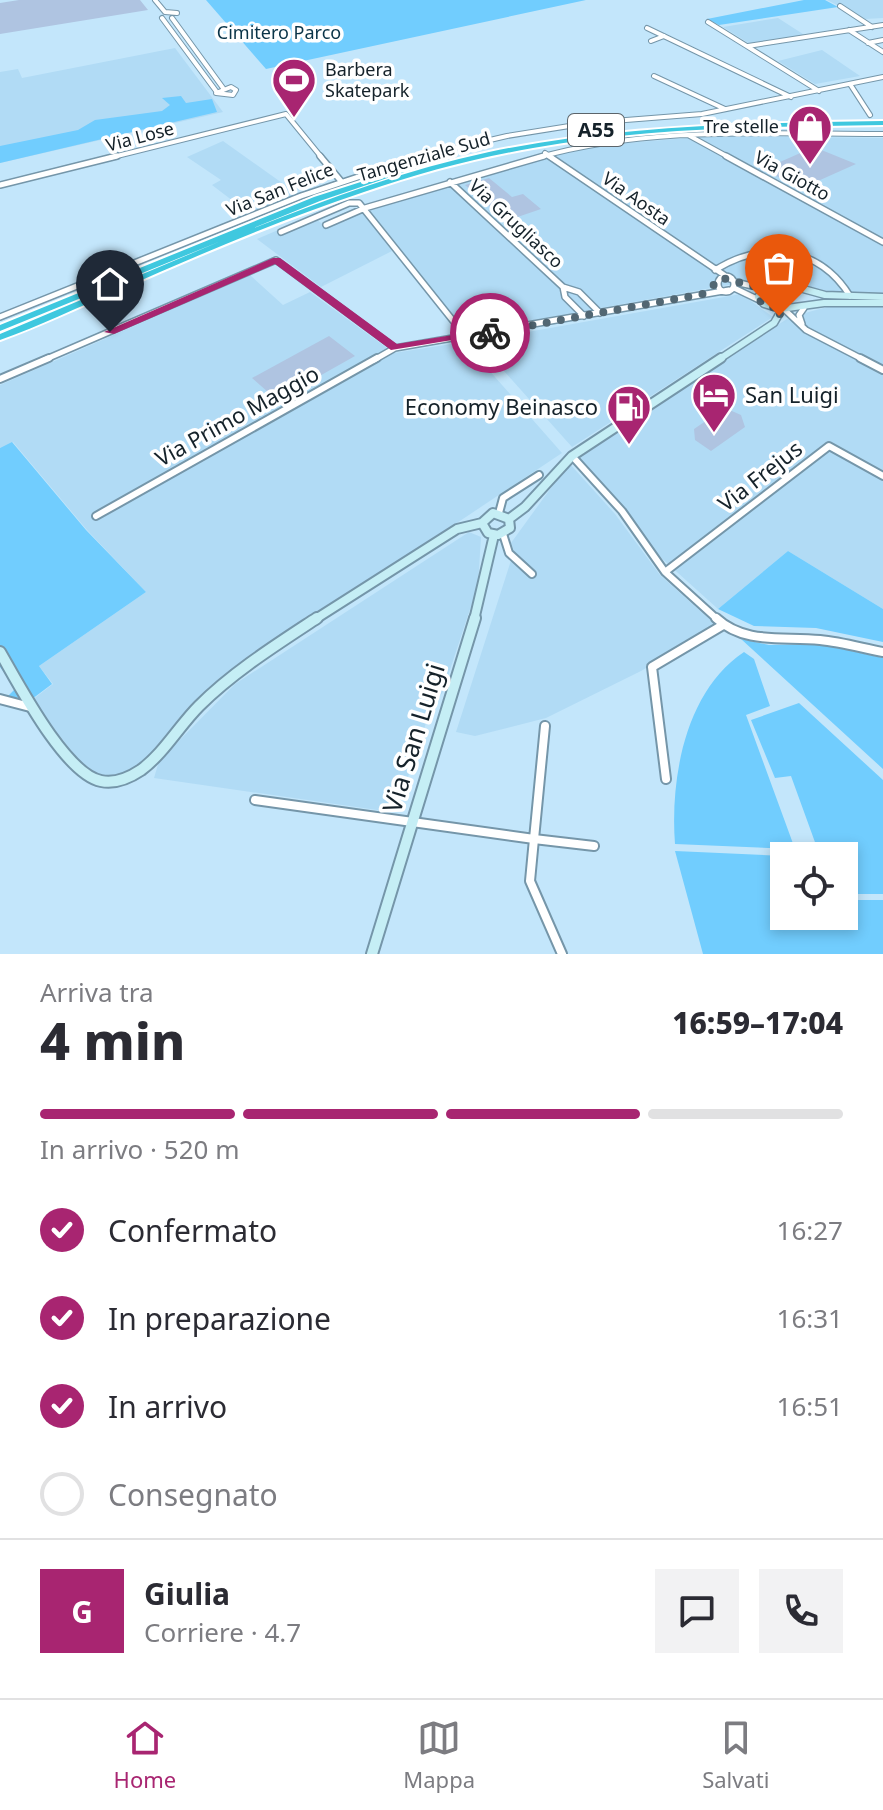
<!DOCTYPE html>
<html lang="it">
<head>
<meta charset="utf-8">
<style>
  body { margin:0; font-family:"Noto Sans",sans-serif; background:#f2f2f3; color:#2b2b33; height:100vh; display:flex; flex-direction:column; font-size:30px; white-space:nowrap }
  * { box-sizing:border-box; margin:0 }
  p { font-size:26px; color:#7c7c81 }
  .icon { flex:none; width:44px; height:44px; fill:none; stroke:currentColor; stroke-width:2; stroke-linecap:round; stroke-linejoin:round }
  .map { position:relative; height:954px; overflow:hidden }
  .panel { display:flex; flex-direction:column; background:#fff; flex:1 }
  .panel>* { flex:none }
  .buttons { position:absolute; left:770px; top:842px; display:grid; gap:16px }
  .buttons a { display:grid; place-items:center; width:88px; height:88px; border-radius:0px; background:#fff; box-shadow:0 4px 12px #0003; font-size:40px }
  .pin { position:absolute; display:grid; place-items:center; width:68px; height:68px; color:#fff; margin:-82px -34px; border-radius:50% 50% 50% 0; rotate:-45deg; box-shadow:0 0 8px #0007 }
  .pin .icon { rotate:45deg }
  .courier { position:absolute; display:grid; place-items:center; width:80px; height:80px; margin:-40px; border:6px solid #a82571; border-radius:50%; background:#fff; color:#222; box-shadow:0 2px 10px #0007 }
  .overview em { font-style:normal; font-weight:800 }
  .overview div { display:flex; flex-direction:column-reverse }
  .overview { display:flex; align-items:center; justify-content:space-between; height:136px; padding:0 40px }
  h1 { font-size:52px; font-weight:800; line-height:60px }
  .bar { display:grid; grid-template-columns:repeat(4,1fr); gap:12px 8px; align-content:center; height:96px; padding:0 40px }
  .bar i { height:10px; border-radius:6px; background:#e1e1e2 }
  .bar .current { background:#a82571 }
  .bar p { grid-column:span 4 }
  .line { display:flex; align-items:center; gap:20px; padding:0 40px; border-top:2px solid #e1e1e2 }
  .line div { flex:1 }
  .round { display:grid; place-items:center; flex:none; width:84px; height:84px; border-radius:0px; background:#f2f2f3 }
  ol { padding:0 40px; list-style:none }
  li { display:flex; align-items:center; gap:24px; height:88px }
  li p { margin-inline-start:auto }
  li .icon { padding:8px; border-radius:50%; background:#a82571; color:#fff; stroke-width:4 }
  li:last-child { color:#7c7c81 }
  li i { width:44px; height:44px; border:4px solid #e1e1e2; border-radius:50% }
  .dock { display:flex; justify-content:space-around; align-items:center; height:112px; border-top:2px solid #e1e1e2; background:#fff; font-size:22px; color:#7c7c81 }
  .dock a { display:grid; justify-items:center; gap:4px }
  .dock .current { color:#a82571 }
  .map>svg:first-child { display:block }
  .built { fill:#b1dbf5 }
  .green { fill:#71cdfe }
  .building { fill:#afc4e1 }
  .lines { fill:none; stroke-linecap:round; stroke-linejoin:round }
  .street-far3-casing { stroke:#7596a9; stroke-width:6 }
  .street-far2-casing { stroke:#7596a9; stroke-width:8 }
  .street-far1-casing { stroke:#7596a9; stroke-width:10 }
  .street-casing { stroke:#7596a9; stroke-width:12 }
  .secondary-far2-casing { stroke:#7596a9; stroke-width:9 }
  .secondary-far1-casing { stroke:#7596a9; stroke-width:12 }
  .secondary-casing { stroke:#7596a9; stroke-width:14 }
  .highway-casing { stroke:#fff; stroke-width:4 }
  .street-far3 { stroke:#fff; stroke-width:4 }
  .street-far2 { stroke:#fff; stroke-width:5 }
  .street-far1 { stroke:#fff; stroke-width:6 }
  .street { stroke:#fff; stroke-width:8 }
  .secondary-far2 { stroke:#c5eef5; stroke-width:6 }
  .secondary-far1 { stroke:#c5eef5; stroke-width:8 }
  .secondary { stroke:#c5eef5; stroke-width:10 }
  .highway { fill:#3fc8df; fill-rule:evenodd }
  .route { fill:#a82571 }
  .done { stroke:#526773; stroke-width:8; stroke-dasharray:0 14.4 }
  .labels { text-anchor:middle; stroke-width:7; stroke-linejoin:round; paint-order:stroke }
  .far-park-label { font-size:18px; fill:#0a3448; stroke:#fff }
  .far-poi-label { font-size:18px; fill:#15222a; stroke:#fff; text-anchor:start }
  .far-street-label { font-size:18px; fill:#15222a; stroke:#fff }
  .shield { fill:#fff; stroke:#5b646a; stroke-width:2 }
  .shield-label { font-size:20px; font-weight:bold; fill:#15222a }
  .poi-label { font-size:22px; fill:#15222a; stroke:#fff; text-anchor:start }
  .street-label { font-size:22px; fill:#15222a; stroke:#fff }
  .near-street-label { font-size:26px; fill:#15222a; stroke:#fff }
</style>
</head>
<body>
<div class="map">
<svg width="883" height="954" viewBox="0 0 883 954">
  <rect width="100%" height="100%" fill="#c3e6fb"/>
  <path class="built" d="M827,0H883V18L865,19Z
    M778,18L806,36L750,44L723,27Z
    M175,48L223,112L0,163V72L18,69L22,78Z
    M822,50L860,76L815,84L778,61Z
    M712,136L883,138V294L825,292L792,284L728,285L466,332L369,209L547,155L603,145Z
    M223,141L299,195L250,214L212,185L221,180L187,157Z
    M362,211L392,251L321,287L257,239L311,216L327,227Z
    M250,275L283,305L310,292L394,353L464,342L562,453L227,676L184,714L138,768L115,778L98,776L84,767L32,700L53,684L39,666L146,592L87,530L13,442L0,448V385Z
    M741,294L773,317L572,447L477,341Z
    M883,305V609L788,551L718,609L658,555L624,509L577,456L790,317L831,306Z
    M569,463L615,514L660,575L717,626L641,671L546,718L475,736L456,732L514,551L511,543Z
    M469,532L481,537L478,585L442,694L435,696L398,807L391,812L154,778L159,761L235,684Z"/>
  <path class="green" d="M206,0H586L266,69Z
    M804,0H825L838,7L719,25L707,19Z
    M181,96L186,103L212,99L217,112L0,163V146L78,130L95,120L162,111L170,105L162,98Z
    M12,442L86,530L146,592L39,666L52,684L28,702L7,697L16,688L0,667V448Z
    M788,551L883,609V642L816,628L754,626L718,609Z
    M741,639L769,645L820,644L883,658V769Z
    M744,652L754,659L770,706L746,715L795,849L675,844C670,779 685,691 744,652Z
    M799,703L883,780V894H844V856H820L791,776L775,778L751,720Z
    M675,851L784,856V916H844V900H883V954H703Z"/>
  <path class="building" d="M19,0H140L148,10L0,34V3Z
    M814,147L856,164L800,189L764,169Z
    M489,178L512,197L523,194L541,209L506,221L465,185Z
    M329,336L355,356L277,400L252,378Z
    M725,408L741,415L745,427L711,451L695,440L694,429Z"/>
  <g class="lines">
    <g class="street-far3-casing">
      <path id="street-far3" d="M155,0L165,12L177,13
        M840,6L872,27
        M162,18L216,91
        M172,18L223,88
        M708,22L819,91
        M647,28L791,97
        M849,30L883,52
        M651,41L664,36
        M868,43L883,40
        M748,46L883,25
        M654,76L725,109
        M850,84L870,115
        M231,87L236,90L233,95L216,93Z
        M688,135L730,158
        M545,153L552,158
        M109,158L286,114L322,158
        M413,158L507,136L588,123L702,114L883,77
        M537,158C648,126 769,134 883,134"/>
    </g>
    <g class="street-far2-casing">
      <path id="street-far2" d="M320,156L340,180
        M549,156L730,279
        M726,156L883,242
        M450,182L563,287L579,292L600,313
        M0,185L117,156
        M326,225L365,208L544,156
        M281,232L349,203H359L466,337
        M715,270C763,240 819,246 850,296
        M718 284a8 8 0 1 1 16 0a8 8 0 1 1-16 0Z
        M735,282L765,289
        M563,287L565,297L584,316
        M734,288L759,300
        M784,309L806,330L864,360
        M0,317L301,196L421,156
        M802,324L799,315L804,308
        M44,360L276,260L395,348
        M374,360L395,348L729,290"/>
    </g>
    <g class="street-far1-casing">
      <path id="street-far1" d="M860,358L883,370
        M0,379L49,358
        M572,456L622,511L665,572L718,620
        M499,513L503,498L539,475
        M96,516L377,358
        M503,534L509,553L532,574
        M665,572L829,446L883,476"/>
    </g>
    <g class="street-casing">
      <path id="street" d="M716,618C745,645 784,636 820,640C841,642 862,648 883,652
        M0,699L30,707
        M545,726L534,839L594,846
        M666,779L652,667L723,625
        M255,800L534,839L530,881L562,954"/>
    </g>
    <g class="secondary-far2-casing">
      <path id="secondary-far2" d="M883,297L825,295L796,287L765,289L758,297L764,304L780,309L824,303H883
        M718,360L774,323L782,309"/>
    </g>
    <g class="secondary-far1-casing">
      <path id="secondary-far1" d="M509,519L525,507L572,456L721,358
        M482,523L488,533L498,535L510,528L509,519
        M482,523L493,513L509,519
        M314,620L457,529L482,523
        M474,620L494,535"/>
    </g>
    <g class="secondary-casing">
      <path id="secondary" d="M0,652C18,683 65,774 101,781C115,784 129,778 141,770C164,753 179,726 199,706C233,672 276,645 317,618
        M372,954L475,618"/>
    </g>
    <g class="highway-casing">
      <path id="highway" d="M883,121V125C766,127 649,127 533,148C476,158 419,173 364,192C280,220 198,255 117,291C78,307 40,326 0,340V334L221,241L0,331V325L314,197L429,160L432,162L431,163L320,201L241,233C322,201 404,170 489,152C619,125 751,123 883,121Z"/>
    </g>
    <use href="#street-far3" class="street-far3"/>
    <use href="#street-far2" class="street-far2"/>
    <use href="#street-far1" class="street-far1"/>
    <use href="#street" class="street"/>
    <use href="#secondary-far2" class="secondary-far2"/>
    <use href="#secondary-far1" class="secondary-far1"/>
    <use href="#secondary" class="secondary"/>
    <use href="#highway" class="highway"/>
  </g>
  <path class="route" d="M273,258H280L397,344L490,329L495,333L391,350L275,264L114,334L104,332Z"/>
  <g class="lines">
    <path class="done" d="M490,333L703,294L722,278L765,289L759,292V300L767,306L782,309L779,316"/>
  </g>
  <defs>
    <g id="stadium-pin" transform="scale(2.3)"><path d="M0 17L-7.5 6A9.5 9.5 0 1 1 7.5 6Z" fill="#a82571" stroke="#fff"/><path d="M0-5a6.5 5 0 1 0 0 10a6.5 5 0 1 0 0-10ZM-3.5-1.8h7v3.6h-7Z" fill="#fff"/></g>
    <g id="shop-pin" transform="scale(2.3)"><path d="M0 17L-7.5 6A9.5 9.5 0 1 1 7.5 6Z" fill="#a82571" stroke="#fff"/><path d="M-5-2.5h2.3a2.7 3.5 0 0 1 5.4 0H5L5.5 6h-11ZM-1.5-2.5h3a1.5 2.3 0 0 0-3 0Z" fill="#fff"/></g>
    <g id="hotel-pin" transform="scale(2.3)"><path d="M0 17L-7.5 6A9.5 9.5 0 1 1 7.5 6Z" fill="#a82571" stroke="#fff"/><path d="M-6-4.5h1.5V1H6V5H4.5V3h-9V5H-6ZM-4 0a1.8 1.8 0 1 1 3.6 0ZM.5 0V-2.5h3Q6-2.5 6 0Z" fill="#fff"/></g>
    <g id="fuel-pin" transform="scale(2.3)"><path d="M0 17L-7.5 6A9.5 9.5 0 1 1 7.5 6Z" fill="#a82571" stroke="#fff"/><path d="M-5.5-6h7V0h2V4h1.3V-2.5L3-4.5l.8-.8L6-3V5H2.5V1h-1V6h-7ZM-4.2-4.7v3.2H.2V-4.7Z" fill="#fff"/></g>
  </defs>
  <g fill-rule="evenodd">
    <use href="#stadium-pin" x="294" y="80"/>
    <use href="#shop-pin" x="810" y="127"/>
    <use href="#hotel-pin" x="714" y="395"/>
    <use href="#fuel-pin" x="629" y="407"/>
  </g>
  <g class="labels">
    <g class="far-park-label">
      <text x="279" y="39">Cimitero Parco</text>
    </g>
    <g class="far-poi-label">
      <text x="325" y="76">Barbera<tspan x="325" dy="21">Skatepark</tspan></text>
      <text x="779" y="133" text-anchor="end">Tre stelle</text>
    </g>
    <g class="far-street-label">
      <text transform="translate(140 137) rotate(-15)" y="6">Via Lose</text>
      <text transform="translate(424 157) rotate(-16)" y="6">Tangenziale Sud</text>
      <text transform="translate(792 176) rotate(29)" y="6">Via Giotto</text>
      <text transform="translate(280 190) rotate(-22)" y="6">Via San Felice</text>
      <text transform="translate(636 199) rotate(35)" y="6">Via Aosta</text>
      <text transform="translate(516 224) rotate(43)" y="6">Via Grugliasco</text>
    </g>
    <rect class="shield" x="568" y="114" width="56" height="32" rx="6"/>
    <g class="shield-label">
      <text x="596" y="137">A55</text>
    </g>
    <g class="poi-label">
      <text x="745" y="403">San Luigi</text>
      <text x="598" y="415" text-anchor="end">Economy Beinasco</text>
    </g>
    <g class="street-label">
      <text transform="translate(237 416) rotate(-29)" y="8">Via Primo Maggio</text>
      <text transform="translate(760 476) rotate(-38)" y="8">Via Frejus</text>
    </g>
    <g class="near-street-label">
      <text transform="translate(414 738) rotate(-73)" y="9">Via San Luigi</text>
    </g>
  </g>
</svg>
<div class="buttons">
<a><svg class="icon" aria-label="locate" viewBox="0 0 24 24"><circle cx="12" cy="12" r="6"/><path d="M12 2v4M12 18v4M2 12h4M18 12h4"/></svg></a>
</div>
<div class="pin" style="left:779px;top:316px;background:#ea580c"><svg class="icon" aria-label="bag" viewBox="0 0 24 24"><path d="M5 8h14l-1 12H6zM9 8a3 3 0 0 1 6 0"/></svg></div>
<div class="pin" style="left:110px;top:332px;background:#1f2937"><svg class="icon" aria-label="home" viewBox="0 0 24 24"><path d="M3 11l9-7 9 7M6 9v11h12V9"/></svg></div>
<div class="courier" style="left:490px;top:333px"><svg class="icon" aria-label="bike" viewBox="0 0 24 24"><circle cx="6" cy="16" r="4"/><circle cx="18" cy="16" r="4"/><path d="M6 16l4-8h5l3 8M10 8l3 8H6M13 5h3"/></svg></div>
</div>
<section class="panel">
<div class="overview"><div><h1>4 min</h1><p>Arriva tra</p></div><em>16:59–17:04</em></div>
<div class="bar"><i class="current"></i><i class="current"></i><i class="current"></i><i></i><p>In arrivo · 520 m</p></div>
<ol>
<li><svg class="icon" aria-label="check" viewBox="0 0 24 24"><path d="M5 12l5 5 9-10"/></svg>Confermato<p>16:27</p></li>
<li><svg class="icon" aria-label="check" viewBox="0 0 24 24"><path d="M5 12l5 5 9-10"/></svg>In preparazione<p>16:31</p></li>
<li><svg class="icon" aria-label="check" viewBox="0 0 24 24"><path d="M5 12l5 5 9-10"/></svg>In arrivo<p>16:51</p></li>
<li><i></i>Consegnato</li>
</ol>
<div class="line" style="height:144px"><b class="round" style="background:#a82571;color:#fff">G</b><div><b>Giulia</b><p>Corriere · 4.7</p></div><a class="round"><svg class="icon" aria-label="chat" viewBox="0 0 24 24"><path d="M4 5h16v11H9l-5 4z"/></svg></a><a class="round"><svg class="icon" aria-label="phone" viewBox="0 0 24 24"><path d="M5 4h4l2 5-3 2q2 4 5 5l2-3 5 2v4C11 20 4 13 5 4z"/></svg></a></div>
</section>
<nav class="dock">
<a class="current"><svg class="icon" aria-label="home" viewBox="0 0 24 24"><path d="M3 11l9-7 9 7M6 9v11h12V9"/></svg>Home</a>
<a><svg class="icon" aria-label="map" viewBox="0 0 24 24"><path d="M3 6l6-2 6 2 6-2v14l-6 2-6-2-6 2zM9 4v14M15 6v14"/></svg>Mappa</a>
<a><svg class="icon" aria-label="saved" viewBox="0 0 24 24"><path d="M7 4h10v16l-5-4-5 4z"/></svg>Salvati</a>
</nav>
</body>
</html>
